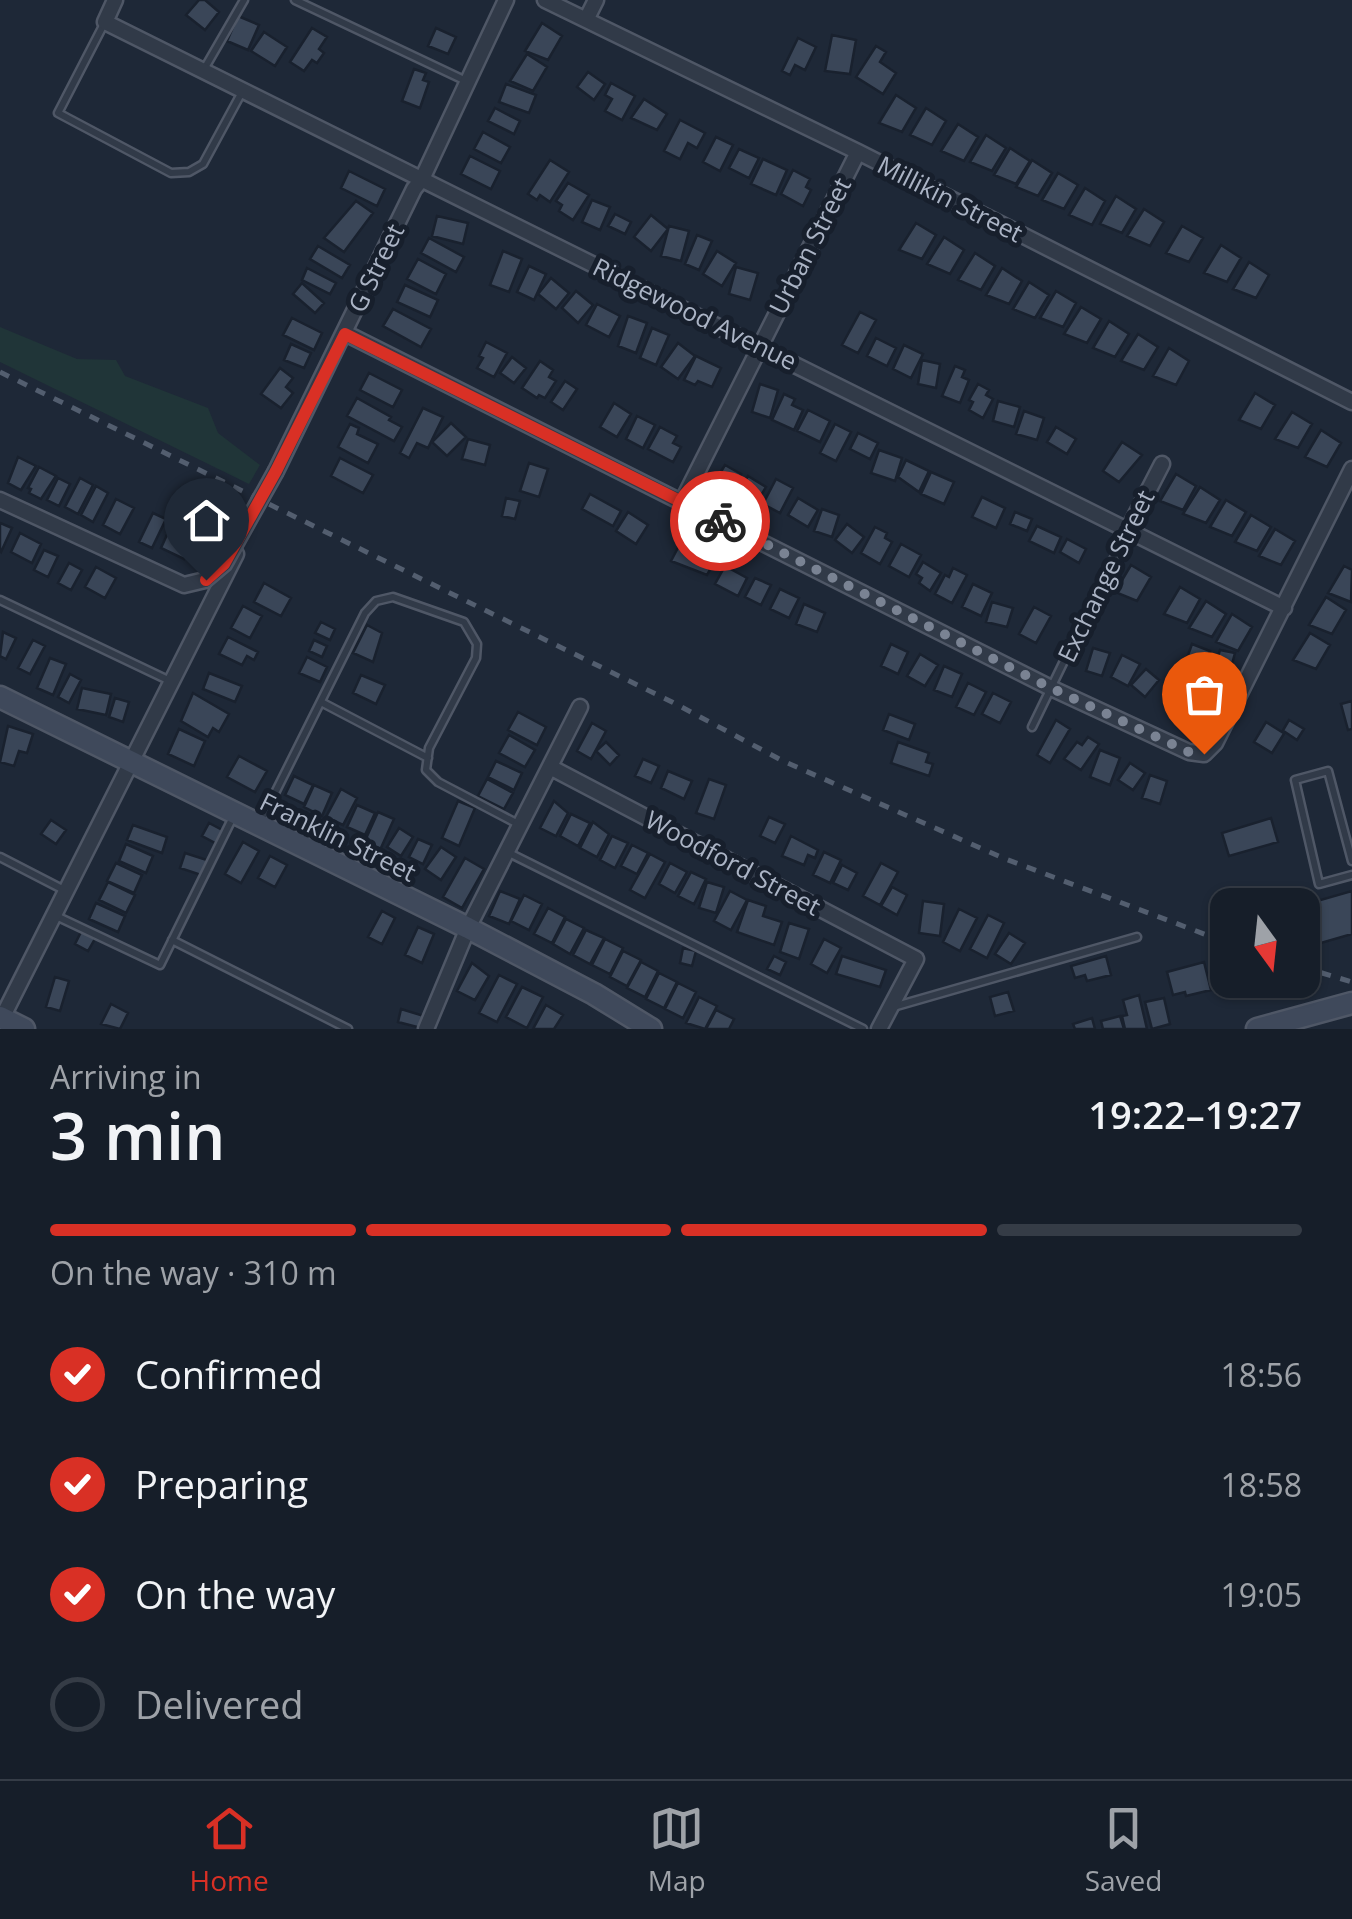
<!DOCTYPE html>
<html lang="en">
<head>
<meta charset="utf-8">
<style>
  body { margin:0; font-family:"Open Sans",sans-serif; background:#232b35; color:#f1f3f6; height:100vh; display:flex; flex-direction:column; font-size:38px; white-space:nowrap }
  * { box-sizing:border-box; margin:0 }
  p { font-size:32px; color:#9ea2a8 }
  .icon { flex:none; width:55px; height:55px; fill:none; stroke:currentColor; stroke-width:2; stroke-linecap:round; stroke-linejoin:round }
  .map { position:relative; height:1029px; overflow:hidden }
  .sheet { display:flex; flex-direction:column; background:#161e29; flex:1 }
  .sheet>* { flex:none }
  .needle { width:65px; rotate:165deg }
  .fabs { position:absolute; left:1210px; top:888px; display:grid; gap:20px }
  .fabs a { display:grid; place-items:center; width:110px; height:110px; border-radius:20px; background:#161e29; box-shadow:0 2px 8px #0004,0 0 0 2px #353c46; font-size:50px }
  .pin { position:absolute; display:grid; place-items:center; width:85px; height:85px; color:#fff; margin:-102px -42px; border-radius:50% 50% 50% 0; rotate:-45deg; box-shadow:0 0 10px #0007 }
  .pin .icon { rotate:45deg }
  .courier { position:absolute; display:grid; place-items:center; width:100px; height:100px; margin:-50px; border:8px solid #d93025; border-radius:50%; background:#fff; color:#222; box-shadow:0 2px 12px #0007 }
  .overview em { font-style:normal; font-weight:600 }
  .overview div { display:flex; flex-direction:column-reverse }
  .overview { display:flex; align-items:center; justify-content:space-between; height:170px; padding:0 50px }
  h1 { font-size:65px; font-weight:600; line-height:75px }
  .bar { display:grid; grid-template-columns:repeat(4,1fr); gap:15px 10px; align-content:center; height:120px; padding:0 50px }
  .bar i { height:12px; border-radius:8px; background:#353c46 }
  .bar .selected { background:#d93025 }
  .bar p { grid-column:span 4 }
  ol { padding:0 50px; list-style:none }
  li { display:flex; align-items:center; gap:30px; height:110px }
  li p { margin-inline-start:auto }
  li .icon { padding:10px; border-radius:50%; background:#d93025; color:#fff; stroke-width:4 }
  li:last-child { color:#9ea2a8 }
  li i { width:55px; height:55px; border:5px solid #353c46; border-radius:50% }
  .tabs { display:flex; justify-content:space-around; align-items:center; height:140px; border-top:2px solid #353c46; background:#161e29; font-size:28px; color:#9ea2a8 }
  .tabs a { display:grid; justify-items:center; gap:5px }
  .tabs .selected { color:#d93025 }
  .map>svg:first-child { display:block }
  .green { fill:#203538 }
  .building { fill:#3a4658; stroke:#19212e; stroke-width:2.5 }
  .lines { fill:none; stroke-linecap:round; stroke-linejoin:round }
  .lane-casing { stroke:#4f5766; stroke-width:11 }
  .street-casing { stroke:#4f5766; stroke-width:19 }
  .secondary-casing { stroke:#4f5766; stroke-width:25 }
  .lane { stroke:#313a48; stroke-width:6 }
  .street { stroke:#313a48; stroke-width:14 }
  .secondary { stroke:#3f495b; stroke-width:20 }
  .rail { stroke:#535e6f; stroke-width:5; stroke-dasharray:10 10; stroke-linecap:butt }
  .street-bridge-casing { stroke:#4f5766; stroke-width:19; stroke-linecap:butt }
  .street-bridge { stroke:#313a48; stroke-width:14 }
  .done { stroke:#7a8393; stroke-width:10; stroke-dasharray:0 18 }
  .route { stroke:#d93025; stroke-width:12 }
  .labels { text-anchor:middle; stroke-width:10; stroke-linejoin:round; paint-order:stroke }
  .street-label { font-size:25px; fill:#abb4c5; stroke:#171f2c }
</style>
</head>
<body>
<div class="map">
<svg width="1352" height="1029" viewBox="0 0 1352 1029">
  <rect width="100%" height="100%" fill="#1e2837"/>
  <path class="green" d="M0,327L77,359L116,360L125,376L208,408L218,433L260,465L249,484L0,362Z"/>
  <path class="building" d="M199,0H205L219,12L205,30L186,15Z
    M238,16L259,25L248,50L227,41Z
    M542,23L562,36L548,60L525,51Z
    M312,28L327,37L319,49L324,53L317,63L312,60L304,71L290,62Z
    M436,28L456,37L448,54L428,46Z
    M264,32L287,47L275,66L251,51Z
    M832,35L856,40L850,74L825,71Z
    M798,38L816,47L805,70L795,65L790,75L782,71Z
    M876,46L886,52L880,62L896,73L883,94L856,77Z
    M527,54L547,67L533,91L510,81Z
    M414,69L426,73L423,80L429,82L420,108L402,101Z
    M588,72L605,84L594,100L577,87Z
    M611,83L635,96L622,120L605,111L612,99L605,95Z
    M506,84L536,95L529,113L499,102Z
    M896,95L916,108L902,132L879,123Z
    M644,99L667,114L657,130L631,118Z
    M495,108L520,121L514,134L488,121Z
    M926,108L946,121L932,145L910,135Z
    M680,120L705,133L697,148L688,143L680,159L664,151Z
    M958,124L978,137L964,161L941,151Z
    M483,132L510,147L501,163L474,149Z
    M986,135L1006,148L992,171L970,162Z
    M716,137L733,145L720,171L703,162Z
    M1010,148L1030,161L1016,184L994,175Z
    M739,149L759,158L749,178L729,168Z
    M470,156L500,171L491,189L461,174Z
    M763,159L787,170L776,195L751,184Z
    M550,160L569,172L550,202L540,195L537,200L528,194Z
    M1032,160L1052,173L1038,196L1016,187Z
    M793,170L810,179L806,187L811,190L803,206L781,194Z
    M349,171L385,189L377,206L341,188Z
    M1058,173L1078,185L1064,209L1042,200Z
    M568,183L589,195L573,220L559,211L562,205L556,201Z
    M1085,188L1105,201L1092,225L1069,215Z
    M1116,196L1136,209L1122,233L1100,224Z
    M592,200L610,207L600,230L582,222Z
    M356,201L373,213L344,252L324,238Z
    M1144,209L1164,222L1150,246L1127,236Z
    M615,214L631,222L625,234L608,226Z
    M651,215L668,229L651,251L634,237Z
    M437,216L468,223L463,244L432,236Z
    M916,223L936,235L922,259L899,250Z
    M669,226L689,231L681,261L661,256Z
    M1182,226L1203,238L1189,262L1166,253Z
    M697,235L712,241L699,270L685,264Z
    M944,237L964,250L950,274L927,264Z
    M429,238L464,257L456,272L421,253Z
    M1221,245L1241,258L1227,282L1204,273Z
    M318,246L350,265L342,278L310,259Z
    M503,251L522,259L509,292L490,285Z
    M717,251L736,263L722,286L703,274Z
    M975,253L995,266L981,290L958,280Z
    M418,259L446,274L436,294L407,279Z
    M1249,262L1269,275L1256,298L1233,289Z
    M529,266L546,274L534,300L517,292Z
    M736,267L758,273L750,300L729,294Z
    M307,268L336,283L330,294L302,280Z
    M1002,268L1022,281L1009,304L986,295Z
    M551,278L569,293L556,309L538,294Z
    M1029,282L1049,295L1035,318L1013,309Z
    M302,283L324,303L315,313L293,294Z
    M405,285L438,300L430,317L397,302Z
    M576,291L593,305L578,323L562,308Z
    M1056,291L1076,303L1063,327L1040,318Z
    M597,304L620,316L609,337L586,325Z
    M1081,307L1101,319L1087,343L1064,334Z
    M393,309L431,329L421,347L383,326Z
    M860,312L876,320L858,353L842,345Z
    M628,316L647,323L636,353L618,346Z
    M292,318L322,333L314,350L283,335Z
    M1109,321L1129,334L1115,357L1093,348Z
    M652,328L669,335L656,365L640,358Z
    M1138,334L1158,347L1144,370L1121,361Z
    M876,338L896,348L887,366L867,356Z
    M486,342L507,353L494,377L477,368L483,358L479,356Z
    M678,343L695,356L678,379L661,367Z
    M291,344L311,353L304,368L284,360Z
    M904,345L923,354L911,378L893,369Z
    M1169,348L1189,361L1176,385L1153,376Z
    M696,356L721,368L712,387L698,381L695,385L684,380Z
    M512,357L526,368L514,383L500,373Z
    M922,360L940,364L936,388L918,384Z
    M540,361L553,370L549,377L556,381L545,398L539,395L537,398L522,388Z
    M955,366L965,370L962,377L969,380L960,403L942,396Z
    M280,368L293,378L286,387L293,393L281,408L261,394Z
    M369,373L402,390L393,407L360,390Z
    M565,381L577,389L563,410L551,402Z
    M760,384L778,390L770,418L752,412Z
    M978,384L989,390L986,395L993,399L983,418L969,410L973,402L969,400Z
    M1255,393L1275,405L1261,429L1239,420Z
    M784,394L795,399L792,405L803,410L794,430L772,420Z
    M357,398L391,417L389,420L402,427L394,441L347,416Z
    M998,401L1020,407L1014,427L993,421Z
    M614,403L631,414L617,437L600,427Z
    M423,408L443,417L428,448L417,443L409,458L400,453Z
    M808,410L830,421L820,442L797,431Z
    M1024,411L1044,418L1037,440L1016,434Z
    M1292,412L1312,424L1298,448L1275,439Z
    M637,416L655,425L643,448L626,439Z
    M451,423L466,437L447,456L432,442Z
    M350,424L359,428L357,434L378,444L368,463L338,447Z
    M835,424L851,432L836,461L820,453Z
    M660,427L677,436L673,443L681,447L673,462L648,449Z
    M1056,427L1076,439L1067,454L1047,442Z
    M1321,430L1341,443L1327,467L1305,457Z
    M858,433L878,443L870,459L850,449Z
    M468,439L490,445L485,465L462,459Z
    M1122,442L1142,455L1119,482L1103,471Z
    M879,450L902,458L895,481L871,473Z
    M18,457L36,466L21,490L8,483Z
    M340,458L373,475L363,493L331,476Z
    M906,460L929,471L919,492L898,477Z
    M529,463L548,469L539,497L520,491Z
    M725,465L741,474L731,493L714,483Z
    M39,467L56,476L41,499L29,493L31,489L28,488Z
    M931,472L954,482L944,504L921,494Z
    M1176,474L1196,486L1183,510L1160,501Z
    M748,476L766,487L757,502L739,491Z
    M58,478L70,484L59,506L47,500Z
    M80,478L93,485L78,514L65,507Z
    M776,479L793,488L780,513L763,504Z
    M96,486L108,493L93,522L81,515Z
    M1200,487L1220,500L1206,523L1183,514Z
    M590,494L621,511L613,526L582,509Z
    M982,497L1005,508L996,528L972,517Z
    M506,498L520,501L515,519L502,516Z
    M798,498L818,510L808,527L788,515Z
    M116,499L134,508L120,534L103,525Z
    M1226,500L1246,512L1232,536L1210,527Z
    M822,509L839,515L832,537L814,531Z
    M628,512L648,525L636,544L616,531Z
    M1015,512L1032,519L1027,531L1010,524Z
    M153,513L166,519L152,548L139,542Z
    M1251,515L1271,527L1257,551L1235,542Z
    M0,523L12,528L1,552L0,551Z
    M847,524L864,537L852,553L835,540Z
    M1037,526L1061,537L1054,553L1029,541Z
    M875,527L887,533L885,538L892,542L880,564L861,553Z
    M170,528L193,538L184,559L161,548Z
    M1275,529L1295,541L1281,565L1259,556Z
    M20,533L41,544L32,563L11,552Z
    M1067,539L1086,549L1079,563L1060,552Z
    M682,540L716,558L707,575L671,561Z
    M901,544L921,555L909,577L889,566Z
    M44,550L58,556L48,577L34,570Z
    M923,562L941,573L930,591L919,583L922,578L916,574Z
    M69,563L82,570L71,590L58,583Z
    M1131,565L1151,577L1137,601L1115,592Z
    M725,566L747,578L738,596L715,584Z
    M1344,566L1352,570L1351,602L1328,593Z
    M96,567L116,578L105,598L85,587Z
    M953,568L967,575L952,603L935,594L945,575L949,577Z
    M755,578L771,585L761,605L745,597Z
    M264,583L291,598L281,616L254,602Z
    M973,584L992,593L981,616L962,607Z
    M1180,587L1200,599L1187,623L1164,614Z
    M780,589L799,598L789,618L770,609Z
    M1326,597L1346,610L1332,634L1309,625Z
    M1206,601L1226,614L1212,637L1189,628Z
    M992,602L1013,608L1007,627L986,622Z
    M804,604L825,613L817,632L796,624Z
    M243,606L262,616L250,638L231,628Z
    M1034,607L1051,616L1036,643L1019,634Z
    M1232,614L1252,627L1238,651L1216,642Z
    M321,622L335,629L330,640L315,633Z
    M367,625L382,633L373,662L353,653Z
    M3,632L16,638L6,659L0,656Z
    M1310,633L1330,645L1316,669L1293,660Z
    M228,637L258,652L254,660L247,656L242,665L219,654Z
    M33,640L45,646L30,674L18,668Z
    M314,640L327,646L322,657L309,651Z
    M891,644L908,652L898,674L881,666Z
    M1192,644L1210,651L1205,665L1187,658Z
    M1093,648L1110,653L1102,676L1086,671Z
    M1220,650L1235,653L1232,664L1217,660Z
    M920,654L938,665L925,686L907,676Z
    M1122,655L1140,664L1128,686L1111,677Z
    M307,657L327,667L320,682L299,673Z
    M50,658L66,664L53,695L37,688Z
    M944,666L962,674L952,697L934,690Z
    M1146,669L1159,680L1145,697L1131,685Z
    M209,673L242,686L235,702L203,689Z
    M70,674L81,680L69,703L58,697Z
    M361,675L385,685L376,704L353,693Z
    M968,683L986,692L974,715L956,707Z
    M1195,684L1215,691L1204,723L1185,716Z
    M82,688L111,694L106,715L77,709Z
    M193,693L229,714L219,732L213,728L208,737L181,721Z
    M993,693L1011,702L1000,723L982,714Z
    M115,698L129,702L123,722L109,717Z
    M1352,701V729L1348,730L1341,704Z
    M518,712L546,727L537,745L508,730Z
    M889,714L915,724L909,740L883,730Z
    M1056,720L1070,729L1050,763L1037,755Z
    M1289,720L1304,729L1297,740L1285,732L1272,753L1254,742L1266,722L1282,732Z
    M592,723L606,731L591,759L577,751Z
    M8,726L33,734L27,753L19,751L14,766L0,762Z
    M179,729L205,741L194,766L168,754Z
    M509,735L535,750L525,767L499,753Z
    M1088,737L1099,744L1081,770L1064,759L1077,742L1082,745Z
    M606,742L619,755L610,765L596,751Z
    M898,742L929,753L926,762L933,764L929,776L891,763Z
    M1100,750L1120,758L1110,785L1090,777Z
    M239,756L267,771L255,792L227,777Z
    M643,759L659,766L651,783L635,776Z
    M496,761L522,773L514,790L488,777Z
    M1130,763L1145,773L1133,790L1118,780Z
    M668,771L692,781L684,799L661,788Z
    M1150,775L1167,781L1160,804L1142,798Z
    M294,776L313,785L304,804L285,795Z
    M487,779L513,793L504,809L478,796Z
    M709,779L726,785L714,819L696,813Z
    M314,785L332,793L322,816L304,807Z
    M341,789L357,798L343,825L326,817Z
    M458,801L475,808L459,846L442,838Z
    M554,801L568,813L556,836L540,828Z
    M357,805L375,813L365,835L347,827Z
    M378,812L394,819L380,850L364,843Z
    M571,814L590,823L578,846L560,836Z
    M769,817L785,824L775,843L760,836Z
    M1271,818L1278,842L1229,856L1222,833Z
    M51,820L66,830L56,844L41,834Z
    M593,822L609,834L597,857L580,848Z
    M209,823L226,832L219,845L202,836Z
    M133,825L167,837L162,853L127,840Z
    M399,828L413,837L401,856L387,847Z
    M612,836L628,843L615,868L600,860Z
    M791,836L818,850L815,858L808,855L804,865L782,856Z
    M418,839L432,845L423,864L409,857Z
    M243,842L259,851L241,883L225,874Z
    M126,844L153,856L146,873L119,861Z
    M632,845L648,853L637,874L621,866Z
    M441,847L456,857L441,880L425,869Z
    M824,852L841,860L830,883L813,875Z
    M185,853L210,861L204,876L180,868Z
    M650,854L665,862L645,898L630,890Z
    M270,856L287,865L275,887L258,878Z
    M465,858L484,869L462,908L443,897Z
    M116,863L142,875L134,893L107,881Z
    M670,863L687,872L675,893L659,884Z
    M881,863L898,872L880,905L863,896Z
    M842,865L857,873L848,890L833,883Z
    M691,872L706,879L694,904L678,896Z
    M108,882L135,895L126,913L99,900Z
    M707,882L724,887L716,913L699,908Z
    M892,887L907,895L897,915L881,906Z
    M500,891L520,899L509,924L489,916Z
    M730,891L747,900L731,930L714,921Z
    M1352,891V934L1314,945L1303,905Z
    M524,895L542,904L529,930L511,921Z
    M748,900L766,906L763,916L782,922L774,945L737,932Z
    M923,901L944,904L940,936L919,933Z
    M96,903L125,916L118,932L89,919Z
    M548,908L565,917L552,943L534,934Z
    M959,909L977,918L960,951L943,942Z
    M382,911L395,918L382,944L368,937Z
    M988,915L1004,923L987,958L970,949Z
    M566,919L584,928L570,954L553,944Z
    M789,923L809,929L799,959L780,952Z
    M418,927L434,934L422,963L405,955Z
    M82,930L96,937L88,951L75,944Z
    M586,930L604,938L590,964L573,955Z
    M1009,933L1025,943L1011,964L995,954Z
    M605,939L623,948L610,974L592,965Z
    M824,939L841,948L827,973L811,964Z
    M683,948L696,951L692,966L680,963Z
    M623,951L641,960L627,986L610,977Z
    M774,956L786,962L780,975L767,969Z
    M842,956L886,970L880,987L836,974Z
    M1106,956L1111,975L1087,981L1085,975L1075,978L1071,966Z
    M641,962L658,971L645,997L627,988Z
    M1204,962L1211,990L1186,996L1185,992L1173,995L1167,972Z
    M472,963L489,976L475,1000L457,991Z
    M659,973L677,982L664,1008L646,999Z
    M499,975L517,984L497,1022L479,1013Z
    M55,977L69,981L60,1011L46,1007Z
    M678,983L696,992L683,1018L665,1009Z
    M522,987L543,997L527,1028L506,1017Z
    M1008,992L1014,1011L995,1016L990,997Z
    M1139,995L1147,1029H1125L1122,1016L1127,1015L1123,1000Z
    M699,997L717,1006L705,1029L686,1023Z
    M1164,998L1170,1024L1152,1029L1145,1002Z
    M111,1004L128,1013L120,1029L101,1024Z
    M546,1005L563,1015L554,1029H533Z
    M401,1009L424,1016L421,1028L398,1022Z
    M716,1010L734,1019L729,1029H706Z
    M1120,1016L1124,1029H1103L1101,1021Z
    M1092,1018L1095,1029H1075L1073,1024Z"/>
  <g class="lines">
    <g class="lane-casing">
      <path id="lane" d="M295,0L466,81
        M105,22L58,113L171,173L189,172L203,164L242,92
        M203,71L244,0
        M0,600L170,681
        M321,702L428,758
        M1032,727L1127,531
        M261,821L365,613L376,601L393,597L464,622L477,644L476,658L429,748L426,770L438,782L518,824
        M507,852L863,1029
        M0,857L64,890
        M1352,861L1328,771L1295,780L1319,884L1352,875
        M54,915L160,965L233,817
        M172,940L348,1029
        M893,1007L1137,937"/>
    </g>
    <g class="street-casing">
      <path id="street" d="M115,0L105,22L1284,608
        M545,0L858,152L1352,402
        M587,18L596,0
        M345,333L1051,688L1189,752L1204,754L1215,743L1352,469
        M276,471L414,189L422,179L506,0
        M0,500L184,585L205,580
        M682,502L858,152
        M1128,530L1162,464
        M550,767L916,959L879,1029
        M2,1018L236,554
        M426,1029L468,928L580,707"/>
    </g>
    <g class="secondary-casing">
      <path id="secondary" d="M0,697L468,928L594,994L651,1029
        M0,1017L24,1029
        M1257,1029L1352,1003"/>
    </g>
    <use href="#lane" class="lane"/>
    <use href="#street" class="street"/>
    <use href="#secondary" class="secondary"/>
    <path class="rail" d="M0,372L672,702L783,761L1003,858L1228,943
      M1302,967L1352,982"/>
    <g class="street-bridge-casing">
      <path id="street-bridge" d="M205,580L224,564L276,471"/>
    </g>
    <use href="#street-bridge" class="street-bridge"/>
  </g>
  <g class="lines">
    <path class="done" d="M720,521L1051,688L1189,752L1204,754"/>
    <path class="route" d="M206,580L224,564L276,471L345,334L720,521"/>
  </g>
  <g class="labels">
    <g class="street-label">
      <text transform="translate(950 199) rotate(27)" y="9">Millikin Street</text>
      <text transform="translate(810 246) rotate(-63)" y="9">Urban Street</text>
      <text transform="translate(376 268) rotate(-64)" y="9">G Street</text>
      <text transform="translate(695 314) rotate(26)" y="9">Ridgewood Avenue</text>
      <text transform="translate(1106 576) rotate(-64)" y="9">Exchange Street</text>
      <text transform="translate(338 837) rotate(26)" y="9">Franklin Street</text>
      <text transform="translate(733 863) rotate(28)" y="9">Woodford Street</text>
    </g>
  </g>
</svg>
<div class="fabs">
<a><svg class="needle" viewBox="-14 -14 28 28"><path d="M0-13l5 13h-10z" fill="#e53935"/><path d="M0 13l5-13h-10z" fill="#9ea2a8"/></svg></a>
</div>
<div class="pin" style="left:1204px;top:754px;background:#ea580c"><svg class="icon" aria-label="bag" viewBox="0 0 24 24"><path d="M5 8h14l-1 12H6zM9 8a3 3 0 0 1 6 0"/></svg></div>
<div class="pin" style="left:206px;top:580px;background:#1f2937"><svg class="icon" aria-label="home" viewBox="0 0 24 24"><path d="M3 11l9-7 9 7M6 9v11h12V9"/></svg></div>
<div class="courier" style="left:720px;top:521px"><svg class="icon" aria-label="bike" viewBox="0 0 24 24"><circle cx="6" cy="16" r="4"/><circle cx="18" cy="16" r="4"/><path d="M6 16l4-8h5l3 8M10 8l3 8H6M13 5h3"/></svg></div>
</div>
<section class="sheet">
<div class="overview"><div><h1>3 min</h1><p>Arriving in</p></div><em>19:22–19:27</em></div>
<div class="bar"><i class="selected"></i><i class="selected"></i><i class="selected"></i><i></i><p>On the way · 310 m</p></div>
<ol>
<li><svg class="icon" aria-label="check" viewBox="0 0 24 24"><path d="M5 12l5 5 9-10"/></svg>Confirmed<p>18:56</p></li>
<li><svg class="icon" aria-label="check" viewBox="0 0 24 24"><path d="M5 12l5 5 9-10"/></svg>Preparing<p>18:58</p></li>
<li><svg class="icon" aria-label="check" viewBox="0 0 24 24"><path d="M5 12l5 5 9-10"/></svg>On the way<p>19:05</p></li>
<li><i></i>Delivered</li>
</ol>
</section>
<nav class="tabs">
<a class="selected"><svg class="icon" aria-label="home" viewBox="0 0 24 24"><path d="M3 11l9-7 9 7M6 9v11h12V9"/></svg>Home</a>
<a><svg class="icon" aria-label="map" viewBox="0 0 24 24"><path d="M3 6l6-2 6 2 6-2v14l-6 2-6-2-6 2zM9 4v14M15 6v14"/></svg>Map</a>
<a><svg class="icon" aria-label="saved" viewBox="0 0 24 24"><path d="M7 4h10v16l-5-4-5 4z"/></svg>Saved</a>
</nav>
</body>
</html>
